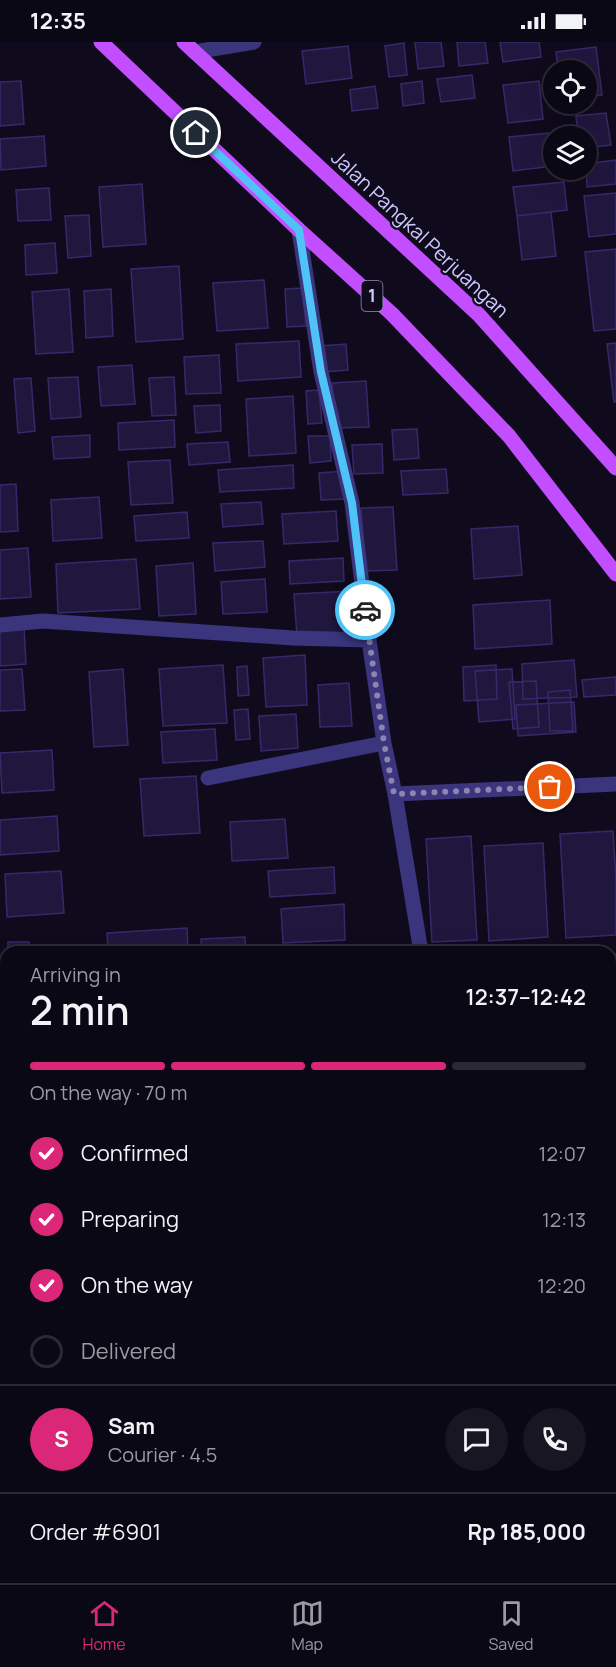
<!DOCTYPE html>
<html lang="en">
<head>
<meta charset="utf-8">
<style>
  body { margin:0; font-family:Manrope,sans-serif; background:#191623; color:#f1f3f6; height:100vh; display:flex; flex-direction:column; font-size:22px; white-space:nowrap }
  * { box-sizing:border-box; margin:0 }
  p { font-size:20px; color:#9a9aa1 }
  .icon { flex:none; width:33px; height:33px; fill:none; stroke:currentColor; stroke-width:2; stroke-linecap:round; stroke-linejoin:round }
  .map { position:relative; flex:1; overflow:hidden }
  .panel { position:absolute; left:0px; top:904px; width:616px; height:638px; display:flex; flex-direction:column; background:#0b0816; border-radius:18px 18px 0 0; box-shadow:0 6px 24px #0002,0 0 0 2px #2b2935 }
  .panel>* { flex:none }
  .tools { position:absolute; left:543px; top:18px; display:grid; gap:12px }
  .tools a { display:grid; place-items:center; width:54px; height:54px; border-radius:50%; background:#0b0816; box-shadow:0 6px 24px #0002,0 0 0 2px #2b2935; font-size:30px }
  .pin { position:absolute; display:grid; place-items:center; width:51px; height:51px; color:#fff; margin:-26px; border:3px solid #fff; border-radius:50%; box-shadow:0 2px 6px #0007 }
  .courier { position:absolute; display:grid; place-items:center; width:60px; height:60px; margin:-30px; border:4px solid #4fc3f7; border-radius:50%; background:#fff; color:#222; box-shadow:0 2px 8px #0007 }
  .headline em { font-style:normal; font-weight:600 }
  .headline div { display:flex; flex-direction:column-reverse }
  .headline { display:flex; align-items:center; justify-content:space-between; height:102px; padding:0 30px }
  h1 { font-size:39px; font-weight:600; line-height:45px }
  .bar { display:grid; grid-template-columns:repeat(4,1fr); gap:9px 6px; align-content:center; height:72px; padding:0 30px }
  .bar i { height:8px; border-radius:4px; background:#2b2935 }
  .bar .selected { background:#db2777 }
  .bar p { grid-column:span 4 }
  .line { display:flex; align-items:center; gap:15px; padding:0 30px; border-top:2px solid #2b2935 }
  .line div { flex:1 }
  .round { display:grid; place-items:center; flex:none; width:63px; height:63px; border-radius:32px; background:#191623 }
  ol { padding:0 30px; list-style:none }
  li { display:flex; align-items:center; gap:18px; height:66px }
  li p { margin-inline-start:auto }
  li .icon { padding:6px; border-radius:50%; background:#db2777; color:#fff; stroke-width:4 }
  li:last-child { color:#9a9aa1 }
  li i { width:33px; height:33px; border:3px solid #2b2935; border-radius:50% }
  .status { display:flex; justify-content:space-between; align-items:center; height:42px; padding:0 30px; background:#0b0816; direction:ltr }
  .status svg { height:16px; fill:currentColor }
  .dock { display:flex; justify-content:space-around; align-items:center; height:84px; border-top:2px solid #2b2935; background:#0b0816; font-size:16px; color:#9a9aa1 }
  .dock a { display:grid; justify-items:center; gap:3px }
  .dock .selected { color:#db2777 }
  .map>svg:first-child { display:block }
  .building { fill:#20173e; stroke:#38286a; stroke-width:1.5 }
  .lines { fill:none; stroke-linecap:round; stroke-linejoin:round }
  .street { stroke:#3a357d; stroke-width:15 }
  .primary { stroke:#c34eff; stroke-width:15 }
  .done { stroke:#8c85b0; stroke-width:6; stroke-dasharray:0 10.8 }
  .route { stroke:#4fc3f7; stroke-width:8 }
  .labels { text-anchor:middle; stroke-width:4.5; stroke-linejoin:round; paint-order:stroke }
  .shield { fill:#0f0b1d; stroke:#958fbb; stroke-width:1.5 }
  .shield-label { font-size:18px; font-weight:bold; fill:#cfc7ff }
  .street-label { font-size:20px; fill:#cfc7ff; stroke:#0f0b1d }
</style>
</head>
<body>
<div class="status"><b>12:35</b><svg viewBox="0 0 49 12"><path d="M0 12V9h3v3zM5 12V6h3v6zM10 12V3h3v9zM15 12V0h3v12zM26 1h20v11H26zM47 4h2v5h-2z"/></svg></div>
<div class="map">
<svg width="616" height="1541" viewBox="0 0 616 1541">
  <rect width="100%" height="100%" fill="#0f0b1d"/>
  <path class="building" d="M415,0H441L444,24L418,27Z
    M457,0H485L488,21L459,24Z
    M500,0H539L541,15L503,20Z
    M404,1L407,33L389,35L385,4Z
    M348,4L352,36L306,42L302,9Z
    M596,5L602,53L586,55V28H558L556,10Z
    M472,33L475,56L441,60L437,37Z
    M21,39L24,82L0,84V40Z
    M422,39L424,61L403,64L401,42Z
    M539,39L543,77L508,81L503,43Z
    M375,44L378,66L352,69L350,48Z
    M606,71L611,103L586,106V94H578L576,74Z
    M549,91L553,124L513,129L509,95Z
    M44,94L46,124L1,128L0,97Z
    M616,118V142L587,145L586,122Z
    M564,140L567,168L517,174L513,145Z
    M142,142L146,202L103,205L99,145Z
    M49,146L51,178L18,179L16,148Z
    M616,151V192L589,195L584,154Z
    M551,170L556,214L522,218L517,174Z
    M89,173L91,214L68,216L65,174Z
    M55,201L57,231L26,233L25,203Z
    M616,207V287L594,289L585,210Z
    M179,224L183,297L136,300L131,227Z
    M264,238L268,286L217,289L213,241Z
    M303,246L306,284L287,285L285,247Z
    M69,247L73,310L36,312L32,250Z
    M111,247L113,294L86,296L84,249Z
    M299,299L301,335L238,339L236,302Z
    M616,301V360H614L607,302Z
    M346,302L348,328L322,330L320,304Z
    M219,313L221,351L186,352L184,315Z
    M132,323L135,362L101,364L98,325Z
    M78,335L81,375L51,377L48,336Z
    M174,335L176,373L152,374L149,336Z
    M31,336L35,389L18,391L14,337Z
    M366,339L369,385L335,386L332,341Z
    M319,348L322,381L308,382L306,349Z
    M293,354L296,411L249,414L246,357Z
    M220,363L221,389L196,391L194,364Z
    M174,378L175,405L119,408L118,381Z
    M417,387L419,416L394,418L392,388Z
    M90,393V415L54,417L52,395Z
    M308,394H330L331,419L310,421Z
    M228,400L230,420L189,423L187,402Z
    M382,402L383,431L354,432L352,403Z
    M170,418L173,461L131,463L128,420Z
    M293,423L294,446L220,450L218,428Z
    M446,427L448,451L403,453L401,429Z
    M345,429L347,457L321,458L319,431Z
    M16,442L18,489L0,490V443Z
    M99,455L102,496L53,499L51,458Z
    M261,460L263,482L223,485L221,462Z
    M393,465L397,528L365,529L361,466Z
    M336,469L338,499L284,502L282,472Z
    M187,470L189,496L136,499L134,474Z
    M518,484L522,533L474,537L471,487Z
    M263,499L265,525L215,529L213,501Z
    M28,506L31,555L0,557V508Z
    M343,516L344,539L290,542L289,519Z
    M136,517L140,567L58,571L56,522Z
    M193,521L196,572L159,574L156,524Z
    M265,537L267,570L223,572L221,540Z
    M353,549L356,591L297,594L294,552Z
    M550,558L552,602L475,607L473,563Z
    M24,584L26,622L0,624V586Z
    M305,613L307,663L266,665L263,616Z
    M574,618L577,655L523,657L522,622Z
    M223,623L227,681L163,684L159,627Z
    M496,623L497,657L464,659L463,625Z
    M247,624L249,653L238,654L237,625Z
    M22,627L25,668L0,669V628Z
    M123,627L128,703L94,705L89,630Z
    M512,627L515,677L479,680L475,629Z
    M616,635V653L584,655L582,638Z
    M536,639L539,685L513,687L509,640Z
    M349,641L352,684L320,685L318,643Z
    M570,648L573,689H550L548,650Z
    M574,660L576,690L518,694L516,663Z
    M248,667L250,697L236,698L234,668Z
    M296,672L298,706L261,709L259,674Z
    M215,687L217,718L163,721L161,690Z
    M52,708L54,748L2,751L0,711Z
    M196,734L200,791L144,794L140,737Z
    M57,774L59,809L0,813V778Z
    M285,777L288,816L232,819L230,780Z
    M613,789L616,838V893L566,896L560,792Z
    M471,794L477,898L432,900L426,797Z
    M543,801L548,895L489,899L484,804Z
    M334,825L335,851L270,855L268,829Z
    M61,829L64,871L7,875L5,832Z
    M344,862L345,898L283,901L281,867Z
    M187,886L188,910H108L107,891Z
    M245,895L246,910H202L201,897Z
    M8,900H29L30,910H8Z
    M85,905V910H56V906Z
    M610,912H616V1002L610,1003Z
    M610,1035H616V1072L610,1073Z
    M0,1129H6V1196H0Z
    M610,1251H616V1317H610Z
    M610,1331H616V1357L610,1358Z"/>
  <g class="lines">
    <path class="street" d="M194,10L254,0
      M299,188L321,330L352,461L369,598
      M0,583L43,579L293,596L369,598L384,701L395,752L421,910
      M208,736L384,701
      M395,752L616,742
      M281,1536L282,1541"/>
    <path class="primary" d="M101,0L299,188L392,272L509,394L616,532
      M184,0L479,273L616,426"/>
  </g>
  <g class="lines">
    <path class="done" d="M365,568L384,701L394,752L550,745"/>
    <path class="route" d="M196,91L299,188L321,330L352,461L365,568"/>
  </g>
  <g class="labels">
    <rect class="shield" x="361.5" y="239" width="21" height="30" rx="4.5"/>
    <g class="shield-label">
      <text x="372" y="260">1</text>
    </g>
    <g class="street-label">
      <text transform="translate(420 192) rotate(43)" y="7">Jalan Pangkal Perjuangan</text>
    </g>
  </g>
</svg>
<div class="tools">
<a><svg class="icon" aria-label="locate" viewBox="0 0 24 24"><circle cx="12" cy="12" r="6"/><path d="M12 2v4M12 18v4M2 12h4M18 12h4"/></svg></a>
<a><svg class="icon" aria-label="layers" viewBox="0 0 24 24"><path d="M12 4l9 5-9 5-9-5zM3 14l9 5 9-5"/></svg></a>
</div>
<div class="pin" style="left:550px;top:745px;background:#ea580c"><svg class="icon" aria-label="bag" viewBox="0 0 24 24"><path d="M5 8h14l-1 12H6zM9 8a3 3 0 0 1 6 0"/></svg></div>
<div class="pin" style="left:196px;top:91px;background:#1f2937"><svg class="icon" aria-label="home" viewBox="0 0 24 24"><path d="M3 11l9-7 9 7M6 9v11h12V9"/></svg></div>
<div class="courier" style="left:365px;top:568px"><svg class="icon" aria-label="car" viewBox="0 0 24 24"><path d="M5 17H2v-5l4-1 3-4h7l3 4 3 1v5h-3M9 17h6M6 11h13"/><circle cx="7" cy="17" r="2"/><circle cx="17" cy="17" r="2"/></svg></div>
<section class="panel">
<div class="headline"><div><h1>2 min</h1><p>Arriving in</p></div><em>12:37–12:42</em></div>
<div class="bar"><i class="selected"></i><i class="selected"></i><i class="selected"></i><i></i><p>On the way · 70 m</p></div>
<ol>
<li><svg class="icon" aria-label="check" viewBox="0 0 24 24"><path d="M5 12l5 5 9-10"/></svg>Confirmed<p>12:07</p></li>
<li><svg class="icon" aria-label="check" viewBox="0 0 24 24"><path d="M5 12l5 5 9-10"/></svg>Preparing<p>12:13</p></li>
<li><svg class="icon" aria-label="check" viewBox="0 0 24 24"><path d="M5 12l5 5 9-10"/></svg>On the way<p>12:20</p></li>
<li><i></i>Delivered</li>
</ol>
<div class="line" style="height:108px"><b class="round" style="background:#db2777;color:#fff">S</b><div><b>Sam</b><p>Courier · 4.5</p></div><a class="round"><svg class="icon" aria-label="chat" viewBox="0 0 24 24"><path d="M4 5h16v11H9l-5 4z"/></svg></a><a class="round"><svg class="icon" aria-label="phone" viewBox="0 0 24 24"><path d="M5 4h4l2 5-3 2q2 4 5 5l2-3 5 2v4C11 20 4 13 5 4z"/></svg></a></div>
<div class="line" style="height:78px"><div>Order #6901</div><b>Rp 185,000</b></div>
</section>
</div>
<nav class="dock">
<a class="selected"><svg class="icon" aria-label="home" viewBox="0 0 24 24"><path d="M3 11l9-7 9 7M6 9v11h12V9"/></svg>Home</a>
<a><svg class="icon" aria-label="map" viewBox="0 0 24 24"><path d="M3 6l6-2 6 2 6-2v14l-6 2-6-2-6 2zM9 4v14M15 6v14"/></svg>Map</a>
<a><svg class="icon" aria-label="saved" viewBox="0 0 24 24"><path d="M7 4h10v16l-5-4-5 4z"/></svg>Saved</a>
</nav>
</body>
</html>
